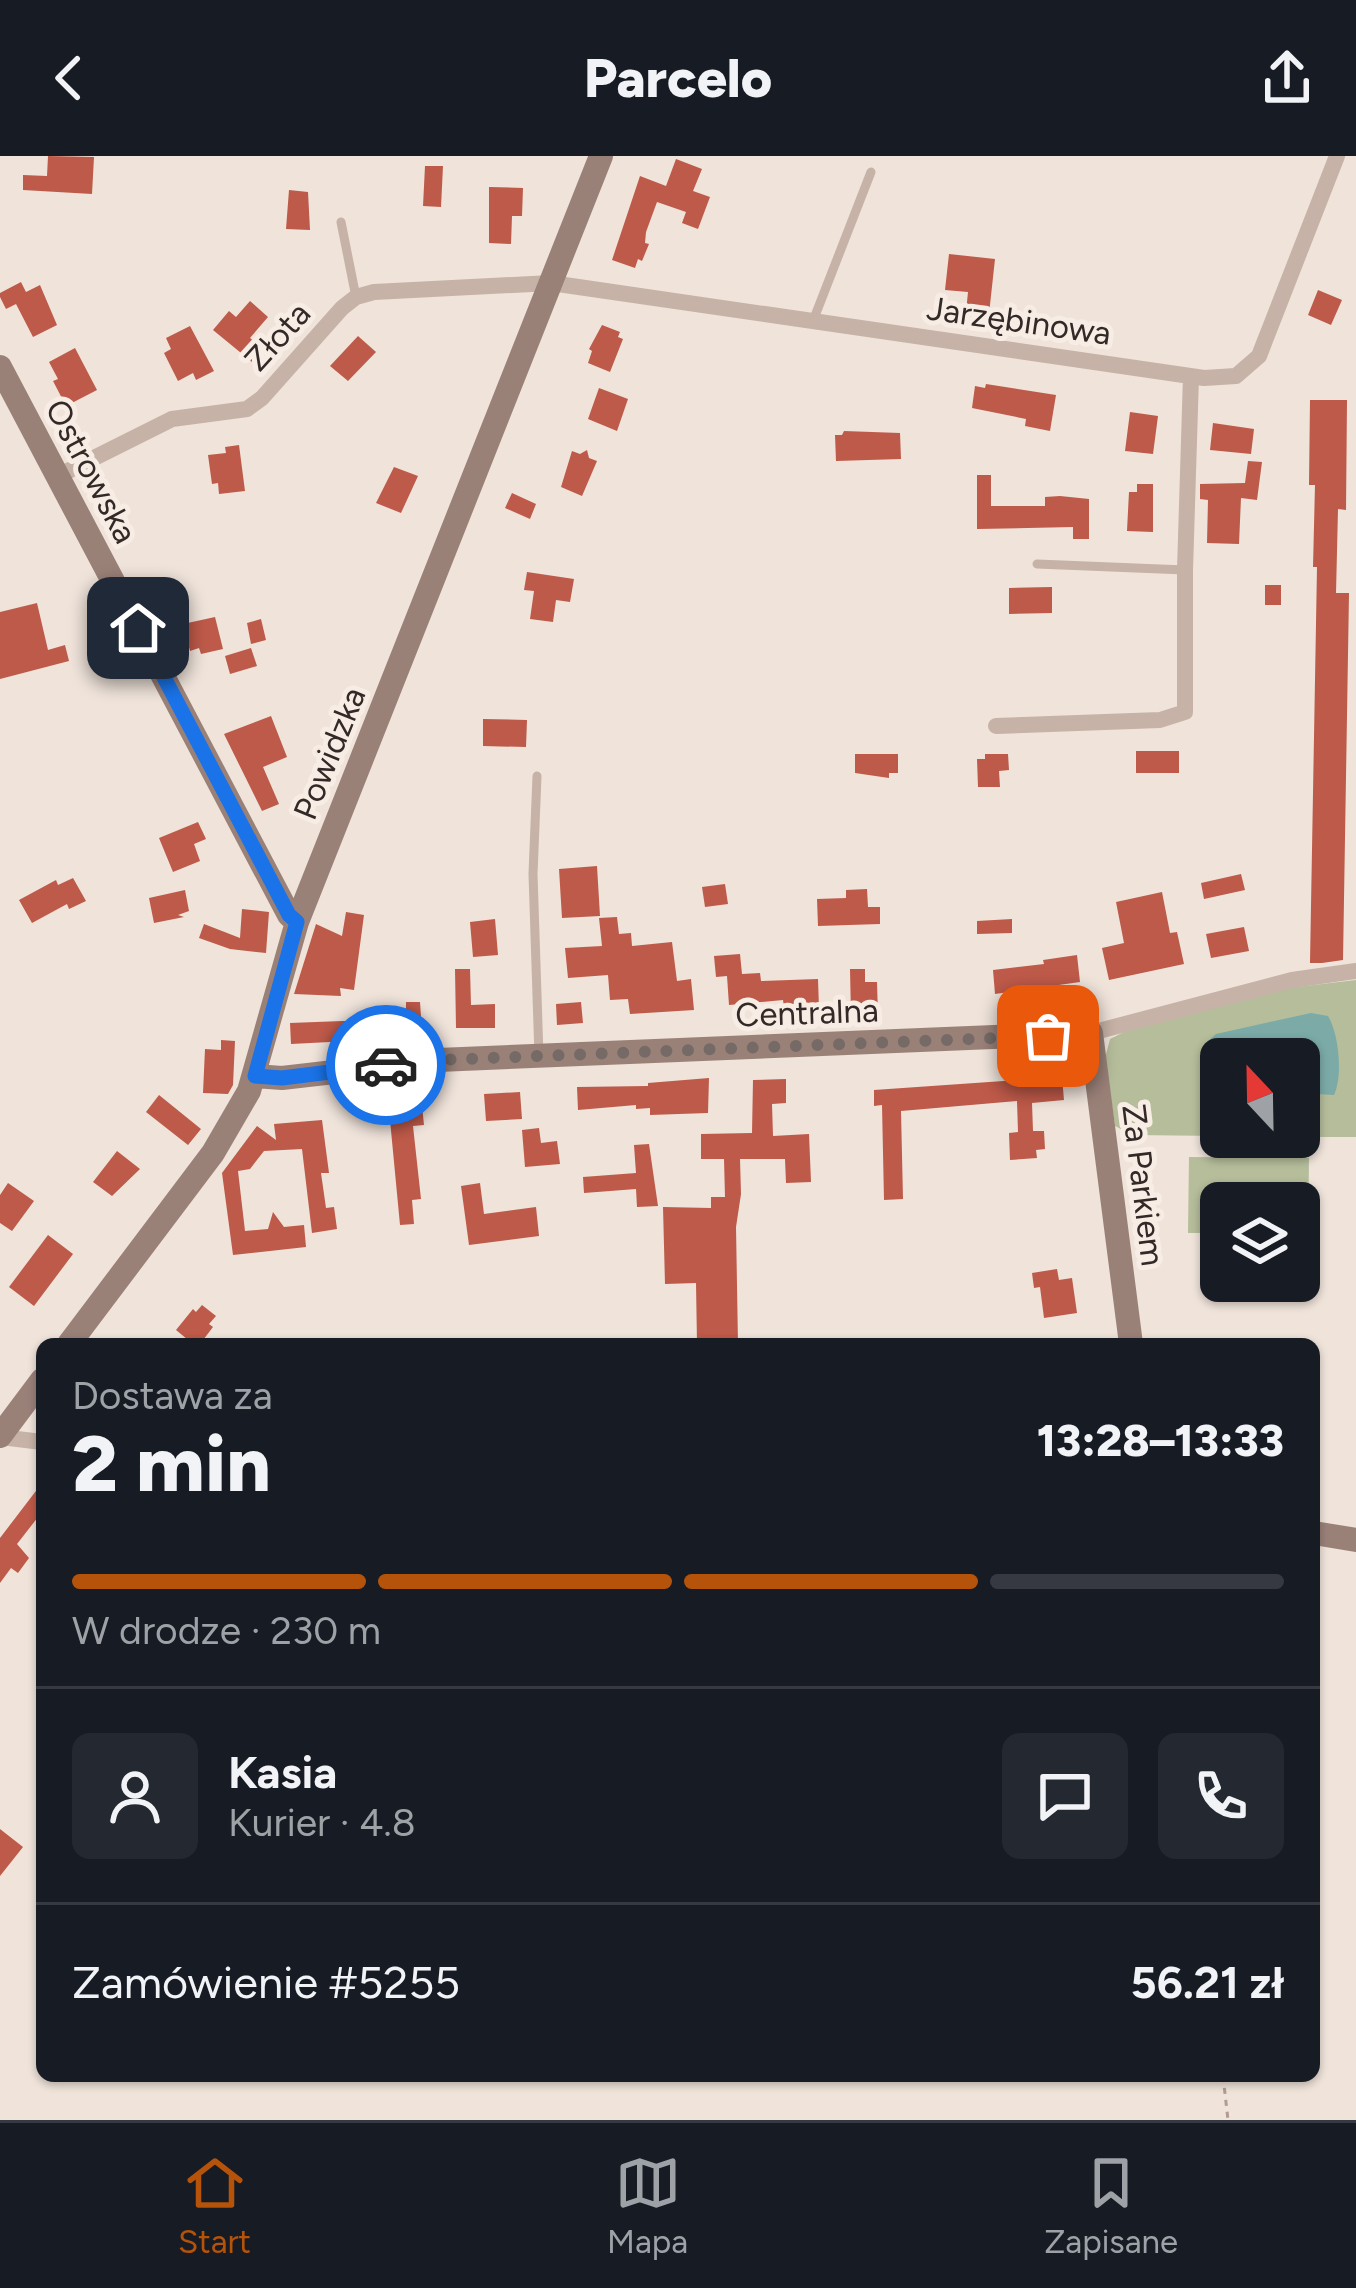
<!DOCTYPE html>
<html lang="pl">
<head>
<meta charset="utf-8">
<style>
  body { margin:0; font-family:Figtree,sans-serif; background:#242831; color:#f1f3f6; height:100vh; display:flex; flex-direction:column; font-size:45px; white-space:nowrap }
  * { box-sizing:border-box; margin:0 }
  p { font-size:39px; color:#9ea1a6 }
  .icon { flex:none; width:66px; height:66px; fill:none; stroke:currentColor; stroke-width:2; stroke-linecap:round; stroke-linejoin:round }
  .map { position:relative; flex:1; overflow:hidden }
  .drawer { position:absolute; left:36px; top:1182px; width:1284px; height:744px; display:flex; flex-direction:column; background:#171b24; border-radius:18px; box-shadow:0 3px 9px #0004 }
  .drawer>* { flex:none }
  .needle { width:78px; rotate:338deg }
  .fabs { position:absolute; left:1200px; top:882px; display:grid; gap:24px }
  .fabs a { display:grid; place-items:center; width:120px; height:120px; border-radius:18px; background:#171b24; box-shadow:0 3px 9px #0004; font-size:60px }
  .pin { position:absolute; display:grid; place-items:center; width:102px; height:102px; color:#fff; margin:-51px; border-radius:24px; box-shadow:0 6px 18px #0006 }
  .courier { position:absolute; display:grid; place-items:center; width:120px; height:120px; margin:-60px; border:9px solid #1a73e8; border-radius:50%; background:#fff; color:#222; box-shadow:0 3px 15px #0007 }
  .headline em { font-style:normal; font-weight:800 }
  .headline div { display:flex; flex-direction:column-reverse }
  .headline { display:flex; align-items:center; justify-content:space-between; height:204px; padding:0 36px }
  h1 { font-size:78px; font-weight:800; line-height:90px }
  .bar { display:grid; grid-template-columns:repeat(4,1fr); gap:18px 12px; align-content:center; height:144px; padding:0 36px }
  .bar i { height:15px; border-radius:9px; background:#363941 }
  .bar .on { background:#b45309 }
  .bar p { grid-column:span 4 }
  .line { display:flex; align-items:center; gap:30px; padding:0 36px; border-top:3px solid #363941 }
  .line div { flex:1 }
  .round { display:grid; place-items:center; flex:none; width:126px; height:126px; border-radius:18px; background:#242831 }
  header { display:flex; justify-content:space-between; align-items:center; height:156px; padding:0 36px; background:#171b24; font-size:54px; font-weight:800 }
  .dock { display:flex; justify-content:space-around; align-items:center; height:168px; border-top:3px solid #363941; background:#171b24; font-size:33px; color:#9ea1a6 }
  .dock a { display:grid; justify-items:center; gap:6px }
  .dock .on { color:#b45309 }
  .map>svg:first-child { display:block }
  .green { fill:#b5bd9b }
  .water { fill:#7baaa7 }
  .building { fill:#be5a49 }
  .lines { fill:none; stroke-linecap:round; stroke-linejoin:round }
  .path { stroke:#b29c91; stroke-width:3; stroke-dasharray:6 6; stroke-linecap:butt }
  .lane { stroke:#c6b2a6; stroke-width:9 }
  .street { stroke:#c6b2a6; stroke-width:16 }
  .secondary { stroke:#9a8178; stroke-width:24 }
  .done { stroke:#756a66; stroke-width:12; stroke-dasharray:0 21.6 }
  .route { stroke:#1a73e8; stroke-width:15 }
  .labels { text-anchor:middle; stroke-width:10; stroke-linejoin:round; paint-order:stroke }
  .street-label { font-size:33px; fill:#332927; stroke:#f7ede5 }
</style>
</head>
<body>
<header><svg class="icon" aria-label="back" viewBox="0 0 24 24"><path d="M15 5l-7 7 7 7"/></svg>Parcelo<svg class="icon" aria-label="share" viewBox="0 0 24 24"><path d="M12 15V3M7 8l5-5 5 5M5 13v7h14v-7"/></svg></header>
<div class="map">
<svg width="1356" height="1964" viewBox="0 0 1356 1964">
  <rect width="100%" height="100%" fill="#efe3da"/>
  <path class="green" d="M1356,824V981H1299V903H1221V980L1133,979L1115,970L1105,902L1110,883L1126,875L1288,832Z
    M1189,1001L1309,1002L1308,1078H1299V1047H1221V1077H1188Z"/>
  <path class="water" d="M1311,857L1328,860C1339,878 1343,920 1334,939L1299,937V903H1221V926L1216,924L1209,906L1208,885L1216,878Z"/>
  <path class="building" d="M48,0L94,1L92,38L23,34V19L47,20Z
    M676,3L702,13L693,35L710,41L698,73L682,67L686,56L657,46L646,76L645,87L649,88L642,105L638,103L635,112L612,104L640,20L666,30Z
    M425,10H443L441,51L423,50Z
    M489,31L523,32L522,60H512L511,88L489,87Z
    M289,34L308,36L310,74L286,73Z
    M949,98L995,103L989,158L966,156L968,136L945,134Z
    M21,126L26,136L40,129L57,169L33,181L16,148L6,153L0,141V137Z
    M1318,134L1342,144L1331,169L1308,159Z
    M250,145L268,161L250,182L263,193L252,206L213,174L229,155L236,161Z
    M602,169L620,176L618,181L623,183L610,216L588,207L592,195L589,193Z
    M190,170L214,215L196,224L193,217L178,225L164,197L171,193L166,182Z
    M358,180L376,196L348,225L330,210Z
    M75,192L97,234L66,250L53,225L58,223L49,206Z
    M986,228L1056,239L1050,275L1025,270L1026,263L972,252L975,230L985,232Z
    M599,232L628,243L617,275L588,263Z
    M1310,244H1347L1346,354L1338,353L1336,437H1349L1343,804L1322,807H1310L1317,411H1313L1315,329H1309Z
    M1130,256L1158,260L1153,298L1125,295Z
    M1213,267L1254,273L1251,298L1210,294Z
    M844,275L900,277L901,303L836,305L835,279H842Z
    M239,289L245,335L219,338L218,327L212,328L208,299L226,297L225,291Z
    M587,294L589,302L597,305L582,340L561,331L572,295L580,298Z
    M1248,305L1262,306L1257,344L1241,342L1239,388L1207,387L1208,344L1200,343V328L1245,327Z
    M394,311L418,320L401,357L376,347Z
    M977,319H991V350H1045V341L1060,340L1089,343V383H1073V371L977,373Z
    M1137,328H1153V376L1127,375L1129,336H1137Z
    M512,337L536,348L530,363L505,352Z
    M527,416L574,423L570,446L556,444L553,466L530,463L534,435L524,434Z
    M1265,429H1281V449H1265Z
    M1052,431V457L1009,458V432Z
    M37,447L48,494L65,489L69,505L0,523V456Z
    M215,461L223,493L201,498L199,492L190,495L183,468Z
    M261,463L266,484L251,488L247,467Z
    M251,492L257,510L230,518L225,500Z
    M271,560L287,601L263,611L279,648L262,655L224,578Z
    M483,563L527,564L526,591L483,590Z
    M1136,595H1179V617H1136Z
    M855,598H898V617H889V622L855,617Z
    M985,598H1008L1009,614L999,615L1000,631H978L977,603H985Z
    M198,666L206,683L194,688L200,705L173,716L159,682Z
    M597,710L600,760L562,762L559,713Z
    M1241,718L1245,734L1204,743L1201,727Z
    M73,722L86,745L69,753L67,748L32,767L19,744L56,724L58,729Z
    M725,728L728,748L705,751L702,731Z
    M867,733L868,751H880V768L818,770L817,743L846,742V734Z
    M185,734L189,755L178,759L184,761L154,767L149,742Z
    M1162,736L1170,777L1177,776L1184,808L1109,824L1102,792L1124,787L1116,746Z
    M242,753L269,756L266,797L230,793L199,782L204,768L240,782Z
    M346,756L364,759L354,834L340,832L341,840L294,838L316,768L342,780Z
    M617,761L619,778L631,777L632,790L672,786L677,825L691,823L694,854L630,858L628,843L610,844L608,819L568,822L565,792L602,790L599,762Z
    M495,763L498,799L473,801L470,766Z
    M1012,763V777L977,778V765Z
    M1244,771L1249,795L1211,802L1206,778Z
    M740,798L742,818L760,817L761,825L818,823L819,853L784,851L783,844L729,849L727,820L716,821L714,800Z
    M1077,799L1080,826L995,838L993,814L1044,808L1043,804Z
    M455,813H470L471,849L495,848V872H456Z
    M850,813H865V826H877L878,860H851Z
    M406,846H420L422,875L395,876L394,861H406Z
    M581,846L583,867L557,869L556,848Z
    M342,865H348L349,885L291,888L290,867Z
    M221,884L235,885L233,929L228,938L203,937L205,893L221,894Z
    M1062,921L1064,944L1032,947L1033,975H1044L1045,993L1036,994L1037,1002L1010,1004L1009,977L1018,976L1017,945L901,955L903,1043L884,1044L882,949L874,950V934Z
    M709,922L708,957L650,959V952L636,953V949L578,954L577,931L648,930V927Z
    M786,923V947L772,948L773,980L809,978L811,1026L786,1027L785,1003H740L741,1038L736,1071L738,1188H697L696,1127L665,1128L663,1051L711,1052V1041H725L724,1003H701V978L752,977L753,924Z
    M520,936L522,963L486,965L484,938Z
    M159,939L201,973L188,989L146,956Z
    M421,940L424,969L413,970L421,1043L412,1044L414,1068L400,1069L388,943Z
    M322,964L329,1017H321L326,1052L334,1051L337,1073L312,1077L302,993L264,995L250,1013L238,1015L245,1075L268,1073L273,1056L284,1071L304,1069L306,1091L233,1099L222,1017L257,970L276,984L274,968Z
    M539,972L541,987L557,985L560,1008L525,1011L522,974Z
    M649,988L658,1050L637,1051L636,1033L584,1037L583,1021L636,1017L634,989Z
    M117,995L140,1013L112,1040L93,1026Z
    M8,1027L34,1045L12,1075L0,1067V1039Z
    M480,1027L484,1058L536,1051L539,1080L469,1089L461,1030Z
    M48,1079L73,1098L34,1150L9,1131Z
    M1057,1113L1059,1124L1072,1122L1077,1157L1044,1162L1040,1131L1034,1132L1032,1117Z
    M202,1149L216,1160L209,1168L213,1171L200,1188H193L176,1174L193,1153L196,1156Z
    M42,1327V1356L17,1388L29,1402L18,1417L11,1412L0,1427V1382Z
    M0,1673L23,1691L0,1720Z"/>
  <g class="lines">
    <path class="path" d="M1223,1920L1228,1964"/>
    <path class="lane" d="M341,66L356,141
      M813,165L871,16
      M1037,408L1185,414
      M537,620L533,718L539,900"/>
    <path class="street" d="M58,320L172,263L247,253L262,242L342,152L356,141L374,136L551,127L1204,222L1236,220L1259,200L1337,0
      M996,570L1160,564L1185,556V414L1191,220
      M1091,877L1292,824L1356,815
      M0,1281L42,1286"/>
    <path class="secondary" d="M0,211L289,759L297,766
      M255,920L282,922L438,904L1091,877L1131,1188
      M69,1188L213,997L249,935L297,766L601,0
      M0,1280L42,1224
      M1314,1377L1356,1384"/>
  </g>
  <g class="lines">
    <path class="done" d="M386,909L438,904L1048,880"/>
    <path class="route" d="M138,472L289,759L297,766L255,920L282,922L386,909"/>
  </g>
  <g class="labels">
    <g class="street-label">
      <text transform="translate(1019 164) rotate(8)" y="12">Jarzębinowa</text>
      <text transform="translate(277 180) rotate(-48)" y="12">Złota</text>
      <text transform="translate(92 315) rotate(62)" y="12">Ostrowska</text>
      <text transform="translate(329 597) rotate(-68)" y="12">Powidzka</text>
      <text transform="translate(807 856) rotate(-2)" y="12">Centralna</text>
      <text transform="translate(1144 1029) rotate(83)" y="12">Za Parkiem</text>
    </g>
  </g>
</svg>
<div class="fabs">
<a><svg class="needle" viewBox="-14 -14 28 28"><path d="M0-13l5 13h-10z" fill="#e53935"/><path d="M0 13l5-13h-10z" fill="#9ea1a6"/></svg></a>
<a><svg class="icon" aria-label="layers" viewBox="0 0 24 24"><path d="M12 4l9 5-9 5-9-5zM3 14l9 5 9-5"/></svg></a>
</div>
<div class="pin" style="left:1048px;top:880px;background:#ea580c"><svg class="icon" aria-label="bag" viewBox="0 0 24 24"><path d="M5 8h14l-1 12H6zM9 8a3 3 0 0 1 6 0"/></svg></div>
<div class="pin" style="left:138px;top:472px;background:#1f2937"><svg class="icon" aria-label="home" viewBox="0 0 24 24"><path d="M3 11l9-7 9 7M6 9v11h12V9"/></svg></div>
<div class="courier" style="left:386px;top:909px"><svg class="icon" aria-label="car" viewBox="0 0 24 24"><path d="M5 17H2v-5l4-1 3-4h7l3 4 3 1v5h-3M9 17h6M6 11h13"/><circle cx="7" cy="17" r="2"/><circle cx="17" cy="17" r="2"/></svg></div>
<section class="drawer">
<div class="headline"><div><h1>2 min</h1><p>Dostawa za</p></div><em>13:28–13:33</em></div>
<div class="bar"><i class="on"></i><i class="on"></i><i class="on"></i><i></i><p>W drodze · 230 m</p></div>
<div class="line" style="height:216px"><a class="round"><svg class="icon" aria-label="person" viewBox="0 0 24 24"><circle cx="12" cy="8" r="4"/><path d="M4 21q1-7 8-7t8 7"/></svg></a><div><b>Kasia</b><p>Kurier · 4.8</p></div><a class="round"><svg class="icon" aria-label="chat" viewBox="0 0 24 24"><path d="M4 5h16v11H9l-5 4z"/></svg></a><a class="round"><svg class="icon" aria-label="phone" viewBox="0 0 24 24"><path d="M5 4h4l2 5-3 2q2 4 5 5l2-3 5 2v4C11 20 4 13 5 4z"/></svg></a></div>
<div class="line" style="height:156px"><div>Zamówienie #5255</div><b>56.21 zł</b></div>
</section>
</div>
<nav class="dock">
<a class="on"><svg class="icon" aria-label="home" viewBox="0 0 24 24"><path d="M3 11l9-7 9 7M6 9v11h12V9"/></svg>Start</a>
<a><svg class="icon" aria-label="map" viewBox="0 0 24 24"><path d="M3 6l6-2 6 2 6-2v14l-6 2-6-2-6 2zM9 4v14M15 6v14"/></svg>Mapa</a>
<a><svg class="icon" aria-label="saved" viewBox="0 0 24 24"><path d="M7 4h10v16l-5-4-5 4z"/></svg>Zapisane</a>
</nav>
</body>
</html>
